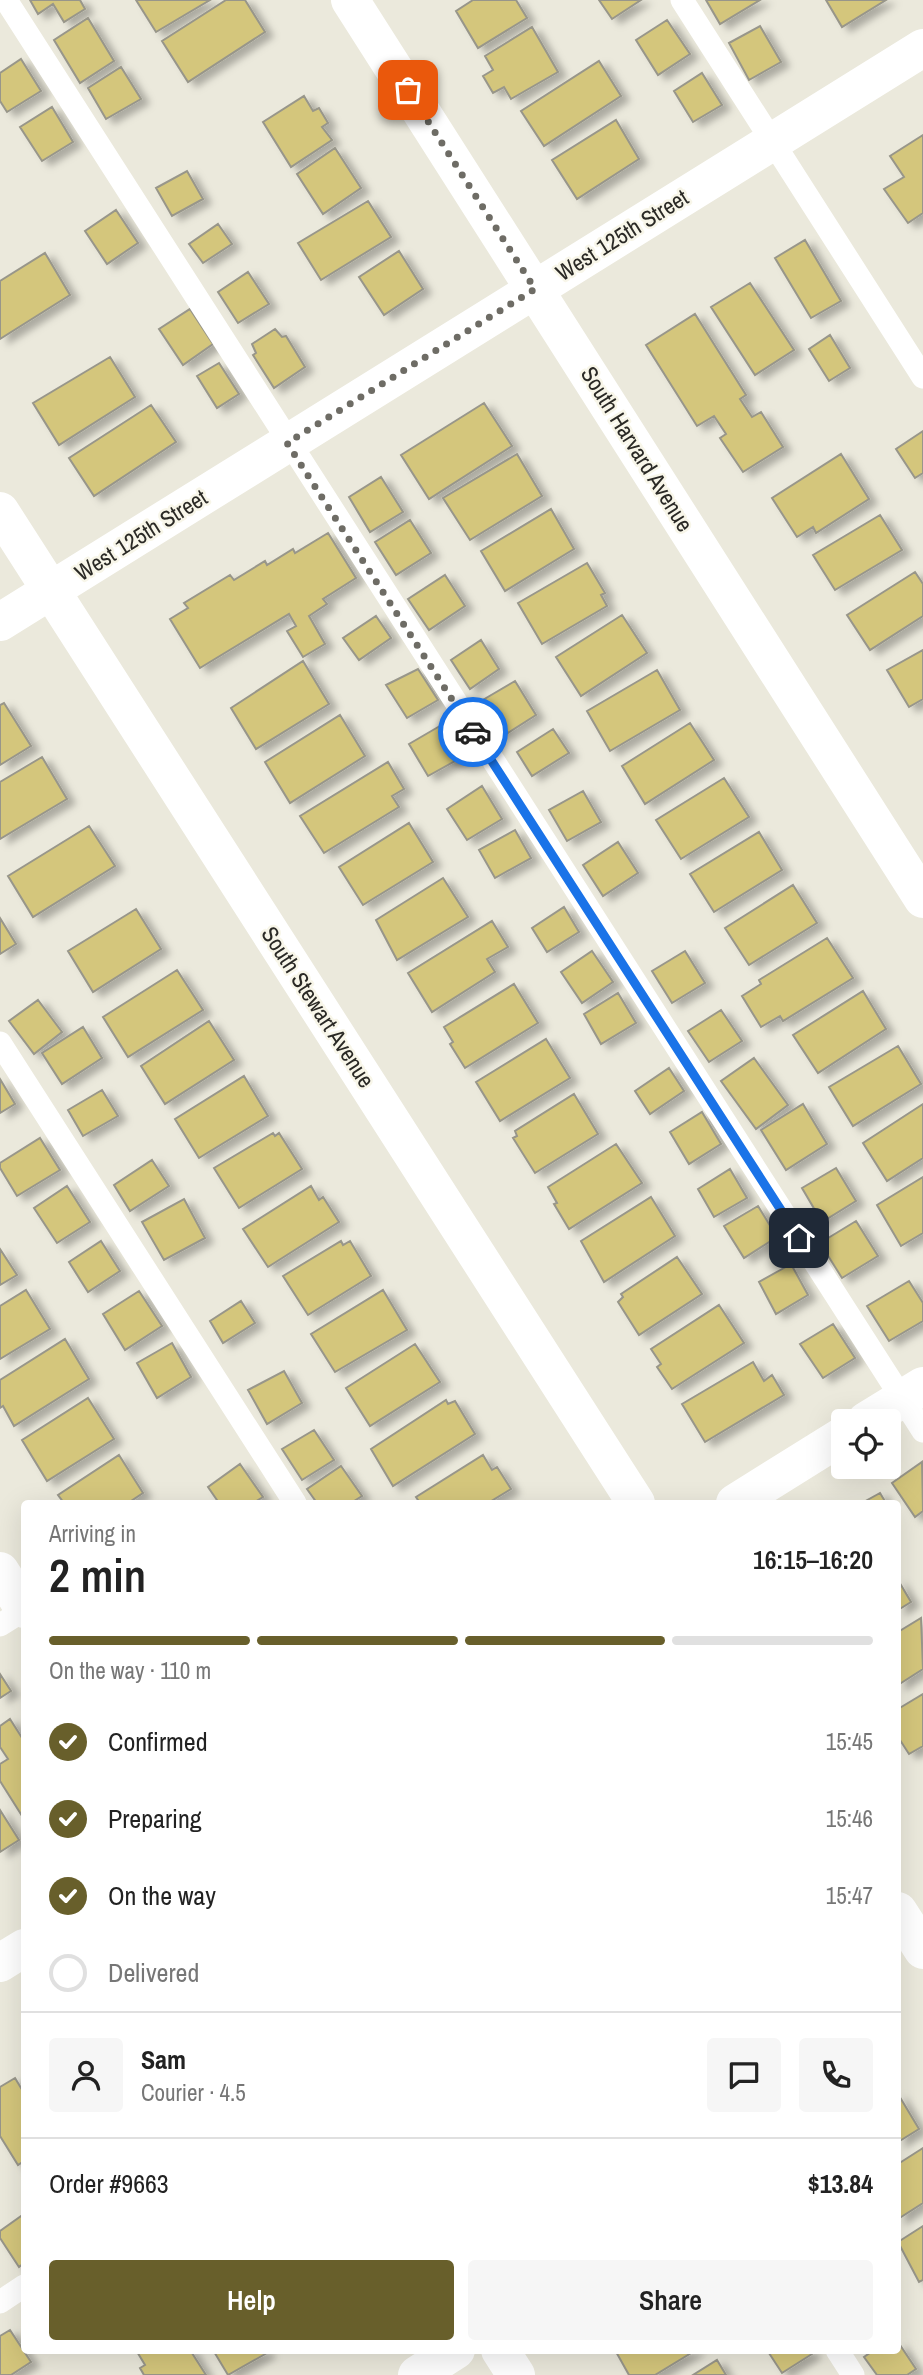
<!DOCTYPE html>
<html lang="en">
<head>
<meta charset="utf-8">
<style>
  body { margin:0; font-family:"Archivo Narrow",sans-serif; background:#f6f6f6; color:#222; height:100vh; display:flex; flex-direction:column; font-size:26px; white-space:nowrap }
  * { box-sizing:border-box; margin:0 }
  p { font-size:23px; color:#767676 }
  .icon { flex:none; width:38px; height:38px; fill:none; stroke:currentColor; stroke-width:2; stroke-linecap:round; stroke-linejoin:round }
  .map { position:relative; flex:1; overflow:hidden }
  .details { position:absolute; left:21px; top:1500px; width:880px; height:854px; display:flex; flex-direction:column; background:#fff; border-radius:7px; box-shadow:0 7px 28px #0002 }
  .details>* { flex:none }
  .tools { position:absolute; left:831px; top:1409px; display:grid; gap:14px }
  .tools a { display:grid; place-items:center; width:70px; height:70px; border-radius:7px; background:#fff; box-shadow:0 7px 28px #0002; font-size:35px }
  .pin { position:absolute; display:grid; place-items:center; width:60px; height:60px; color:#fff; margin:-30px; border-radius:14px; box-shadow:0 4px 10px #0006 }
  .courier { position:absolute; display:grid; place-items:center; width:70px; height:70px; margin:-35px; border:5px solid #1a73e8; border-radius:50%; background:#fff; color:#222; box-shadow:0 2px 9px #0007 }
  .summary em { font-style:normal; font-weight:600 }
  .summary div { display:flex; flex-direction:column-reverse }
  .summary { display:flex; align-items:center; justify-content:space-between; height:119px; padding:0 28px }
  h1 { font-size:46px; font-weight:600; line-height:52px }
  .bar { display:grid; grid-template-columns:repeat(4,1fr); gap:10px 7px; align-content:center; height:84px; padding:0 28px }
  .bar i { height:9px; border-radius:5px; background:#e0e0e0 }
  .bar .current { background:#685f2b }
  .bar p { grid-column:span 4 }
  .line { display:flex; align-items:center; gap:18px; padding:0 28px; border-top:2px solid #e0e0e0 }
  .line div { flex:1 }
  .round { display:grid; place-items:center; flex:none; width:74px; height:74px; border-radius:7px; background:#f6f6f6 }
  ol { padding:0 28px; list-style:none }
  li { display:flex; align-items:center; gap:21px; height:77px }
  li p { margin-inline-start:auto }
  li .icon { padding:7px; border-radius:50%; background:#685f2b; color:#fff; stroke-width:4 }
  li:last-child { color:#767676 }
  li i { width:38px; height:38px; border:4px solid #e0e0e0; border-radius:50% }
  .button { display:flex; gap:14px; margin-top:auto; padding:14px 28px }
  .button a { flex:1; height:80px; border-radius:7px; background:#685f2b; color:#fff; font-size:28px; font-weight:600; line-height:80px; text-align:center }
  .button a+a { background:#f6f6f6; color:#222 }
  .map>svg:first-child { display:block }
  .building { fill:#d4c67b; stroke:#98968a; stroke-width:2; filter:url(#shadow) }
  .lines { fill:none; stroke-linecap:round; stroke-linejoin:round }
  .lane { stroke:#fff; stroke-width:23 }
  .street { stroke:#fff; stroke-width:38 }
  .done { stroke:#6e6c65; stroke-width:7; stroke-dasharray:0 12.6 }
  .route { stroke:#1a73e8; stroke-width:9 }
  .labels { text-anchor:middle; stroke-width:5; stroke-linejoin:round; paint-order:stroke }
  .street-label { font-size:23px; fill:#2a2925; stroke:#f8f6e9 }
</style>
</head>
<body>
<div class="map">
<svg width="923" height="2375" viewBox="0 0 923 2375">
  <defs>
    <filter id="shadow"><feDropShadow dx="8" dy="4.5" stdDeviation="3.5" flood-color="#0004"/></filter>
  </defs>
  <rect width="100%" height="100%" fill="#ebe9dc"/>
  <path class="building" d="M30,0H80L85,9L64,22L53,4L38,14Z
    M136,0H210L156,32Z
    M226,0H245L265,32L188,82L162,41Z
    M473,0H516L527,18L478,48L456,11Z
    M599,0H641L612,19Z
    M706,0H760L720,24Z
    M826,0H886L842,27Z
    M88,18L114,61L80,83L54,40Z
    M667,20L690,54L658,75L636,40Z
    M760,26L781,62L749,80L729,43Z
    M532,27L558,72L511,99L504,87L493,93L483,76L493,70L485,56Z
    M21,59L41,91L7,112L0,101V73Z
    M599,61L621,96L544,146L521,111Z
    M121,67L141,99L106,119L88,88Z
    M702,73L722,105L693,122L674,91Z
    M304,96L313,111L319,108L328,123L322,127L332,140L291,167L263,122Z
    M52,107L73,142L42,161L20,127Z
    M616,120L639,159L577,199L552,160Z
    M923,135V213L908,223L884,189L904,177L890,156Z
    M335,148L361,188L323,214L297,174Z
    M187,171L203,199L172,216L156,188Z
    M368,201L391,237L321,280L298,243Z
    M116,210L138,243L107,264L85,231Z
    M218,224L232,244L203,263L189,244Z
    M805,240L841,301L811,318L775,258Z
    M399,251L423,289L384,315L359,277Z
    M45,253L70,295L0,339V281Z
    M248,272L269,304L238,323L218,292Z
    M750,283L794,350L755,375L711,307Z
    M190,309L213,344L183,365L159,329Z
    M695,314L746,395L740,399L752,417L761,412L783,447L743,472L720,438L726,434L714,416L697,426L646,345Z
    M275,329L282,337L286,336L305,367L274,388L253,355L256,353L252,344Z
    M830,335L850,368L829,381L809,349Z
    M110,357L135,397L59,445L33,403Z
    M219,363L239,394L217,408L197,376Z
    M484,403L512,446L429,499L401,455Z
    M151,405L176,442L94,496L69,458Z
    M923,431V473L915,478L896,449Z
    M517,454L542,496L470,540L443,498Z
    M841,454L869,499L816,533L813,527L797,537L772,498Z
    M381,477L403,512L370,532L349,497Z
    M551,509L574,549L505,591L481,551Z
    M880,515L902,550L835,590L813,555Z
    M410,520L431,553L396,575L375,542Z
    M328,533L356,578L323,599L327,604L309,616L325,644L303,657L287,631L296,626L289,614L200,668L170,619L188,608L184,603L230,575L234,580L265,561L267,565L293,549L295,553Z
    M587,563L605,593L601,595L607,606L542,644L518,603Z
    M915,572L923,584V616L870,650L847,615Z
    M445,575L465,606L429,630L408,599Z
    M622,615L647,653L581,696L556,657Z
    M376,616L391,638L359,660L343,638Z
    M481,640L499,669L470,689L451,660Z
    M923,650V699L909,707L887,670Z
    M303,661L329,704L256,749L231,708Z
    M418,669L438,700L407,718L386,685Z
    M657,670L680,710L610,751L587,711Z
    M515,681L536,715L503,736L481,701Z
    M4,703L31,746L0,765V705Z
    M340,715L365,756L290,803L265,762Z
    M445,723L464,756L428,776L409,744Z
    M690,723L714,760L645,804L622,766Z
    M553,729L569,753L532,776L517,752Z
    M42,757L67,799L0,839V782Z
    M388,762L404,789L392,796L399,807L324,853L300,816Z
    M724,778L749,817L681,859L656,820Z
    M482,786L502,819L467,840L447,809Z
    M583,791L601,822L567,841L549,810Z
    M409,823L433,862L363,905L339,867Z
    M89,826L115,866L33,917L8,876Z
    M515,830L531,858L495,878L479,850Z
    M759,832L782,870L714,912L690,874Z
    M618,842L638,873L603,896L583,865Z
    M443,878L468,917L397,960L376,920Z
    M793,885L817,923L749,965L725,928Z
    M564,907L579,932L547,952L532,928Z
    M136,909L161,949L93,992L68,951Z
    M0,918L16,944L0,954Z
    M492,921L508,947L487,959L495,972L432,1012L408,973Z
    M827,938L853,978L783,1021L780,1016L761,1027L742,996L761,984L759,980Z
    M592,951L613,982L582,1003L561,972Z
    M685,951L705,983L672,1003L652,971Z
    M177,970L203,1010L128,1057L103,1017Z
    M514,984L538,1023L465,1068L450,1044L453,1042L444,1027Z
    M863,991L886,1029L818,1073L793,1035Z
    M618,993L636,1023L601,1044L584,1014Z
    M38,1000L62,1032L34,1054L9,1021Z
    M721,1010L742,1041L709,1062L688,1031Z
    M209,1021L234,1060L165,1104L141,1066Z
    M83,1027L102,1058L62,1084L42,1053Z
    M546,1039L570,1078L500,1121L476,1082Z
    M898,1046L921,1084L853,1126L829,1087Z
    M754,1058L788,1105L756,1129L721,1081Z
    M669,1068L684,1091L650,1114L635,1091Z
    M244,1076L268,1116L199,1158L175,1119Z
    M0,1079L15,1104L0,1113Z
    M102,1090L118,1116L83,1136L68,1110Z
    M574,1094L598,1134L535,1173L513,1138L517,1136L515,1131Z
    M803,1104L827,1144L786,1170L761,1130Z
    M923,1104V1158L887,1181L863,1143Z
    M702,1112L721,1144L689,1164L670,1132Z
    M273,1133L275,1136L279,1133L302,1169L239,1208L214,1168Z
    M40,1138L60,1170L17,1196L0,1168V1163Z
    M616,1144L642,1183L569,1229L554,1204L557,1203L548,1187Z
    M152,1160L169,1186L130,1211L114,1185Z
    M836,1168L856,1201L822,1222L802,1188Z
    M730,1169L747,1198L714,1217L698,1189Z
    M923,1177V1233L901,1246L877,1205Z
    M67,1186L90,1222L57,1243L34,1208Z
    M311,1186L319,1200L323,1197L339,1222L268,1267L243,1229Z
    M651,1197L675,1236L604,1282L581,1241Z
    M184,1199L205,1238L164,1260L142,1222Z
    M758,1206L777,1237L744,1258L724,1226Z
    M856,1221L878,1256L842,1278L820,1243Z
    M101,1241L120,1271L88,1292L69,1262Z
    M341,1241L343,1245L350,1241L371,1276L308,1315L283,1276Z
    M0,1249L17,1275L0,1285Z
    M677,1257L702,1294L639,1335L618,1302L623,1297L621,1294Z
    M791,1264L808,1295L776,1314L759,1282Z
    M909,1281L923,1303V1321L889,1341L867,1306Z
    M26,1290L50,1329L0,1359V1306Z
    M383,1290L407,1330L335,1372L311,1334Z
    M139,1291L162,1326L125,1350L103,1314Z
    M241,1301L255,1323L223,1343L210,1321Z
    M719,1305L744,1343L672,1389L657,1367L661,1364L651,1349Z
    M833,1324L855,1358L823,1378L800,1344Z
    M65,1339L89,1379L14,1426L3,1406L0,1408V1380Z
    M172,1343L191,1377L157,1398L137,1363Z
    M415,1344L440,1382L370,1426L346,1388Z
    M753,1362L764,1381L772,1375L784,1395L705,1442L682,1404Z
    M284,1371L302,1403L267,1424L248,1390Z
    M88,1398L114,1439L47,1481L22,1440Z
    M446,1400L448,1404L455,1401L475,1434L393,1486L371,1449Z
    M314,1430L334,1460L302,1480L282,1449Z
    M119,1455L143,1493L128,1503H64L58,1495Z
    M483,1455L492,1470L497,1467L511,1489L488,1503H420L416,1497Z
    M922,1462L923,1511L915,1517L892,1483Z
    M240,1464L263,1497L253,1503H219L208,1487Z
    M341,1466L362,1496L351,1503H317L307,1489Z
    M880,1493L886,1503H862Z
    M898,1580L911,1602L898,1610Z
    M921,1618L923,1669L898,1685V1632Z
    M0,1674L11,1691L0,1698Z
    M923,1694V1746L909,1754L898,1737V1709Z
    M10,1719L24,1741V1819L0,1781V1764L8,1759L0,1747V1726Z
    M0,1810L19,1840L0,1852Z
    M15,2078L24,2093V2161L18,2165L0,2136V2087Z
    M898,2094L919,2129L898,2142Z
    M923,2148V2203L898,2219V2164Z
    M24,2214V2263L19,2267L0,2238V2231Z
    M923,2226V2280L919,2282L898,2242Z
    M10,2330L31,2362L11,2375H0V2336Z
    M898,2342L916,2369L907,2375H877L864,2357L874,2350H898Z
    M136,2350H190L206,2375H144L140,2368L145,2365Z
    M213,2350H265L267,2353L228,2375Z
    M615,2350H696L655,2375H629Z
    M767,2350H810L812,2354L782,2373Z
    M717,2360L726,2375H693Z"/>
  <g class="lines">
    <path class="lane" d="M6,0L923,1431
      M682,0L923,377
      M0,1043L295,1503
      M0,1625L24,1610
      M0,2302L24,2286
      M837,2350L853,2375"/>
    <path class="street" d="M350,0L923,899
      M0,511L636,1503
      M0,622L923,48
      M866,1421L923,1386
      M735,1503L844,1435
      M0,1571L24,1609
      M898,1911L923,1950
      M0,1963L24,1948
      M500,2350L516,2375
      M417,2375L456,2350"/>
  </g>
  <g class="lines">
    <path class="done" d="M408,90L535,289L287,443L473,732"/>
    <path class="route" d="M473,732L799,1238"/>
  </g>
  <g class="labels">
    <g class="street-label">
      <text transform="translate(622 235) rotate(-32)" y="8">West 125th Street</text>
      <text transform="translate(637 449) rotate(58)" y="8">South Harvard Avenue</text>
      <text transform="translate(141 535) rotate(-32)" y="8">West 125th Street</text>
      <text transform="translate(318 1007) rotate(57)" y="8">South Stewart Avenue</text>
    </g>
  </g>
</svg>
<div class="tools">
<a><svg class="icon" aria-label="locate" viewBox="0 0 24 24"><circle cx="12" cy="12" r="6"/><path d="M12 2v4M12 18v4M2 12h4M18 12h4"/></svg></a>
</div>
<div class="pin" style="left:408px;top:90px;background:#ea580c"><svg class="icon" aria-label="bag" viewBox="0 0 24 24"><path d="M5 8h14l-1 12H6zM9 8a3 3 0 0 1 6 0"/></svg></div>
<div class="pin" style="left:799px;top:1238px;background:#1f2937"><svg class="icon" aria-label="home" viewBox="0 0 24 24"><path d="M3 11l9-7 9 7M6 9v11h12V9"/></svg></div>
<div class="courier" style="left:473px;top:732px"><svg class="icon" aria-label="car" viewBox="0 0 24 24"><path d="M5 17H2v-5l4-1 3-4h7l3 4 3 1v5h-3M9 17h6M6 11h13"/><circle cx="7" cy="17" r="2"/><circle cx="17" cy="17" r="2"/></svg></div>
<section class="details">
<div class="summary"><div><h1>2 min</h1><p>Arriving in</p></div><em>16:15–16:20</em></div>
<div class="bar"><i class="current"></i><i class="current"></i><i class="current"></i><i></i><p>On the way · 110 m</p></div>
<ol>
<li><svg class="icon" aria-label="check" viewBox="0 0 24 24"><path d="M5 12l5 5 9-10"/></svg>Confirmed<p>15:45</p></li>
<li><svg class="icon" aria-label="check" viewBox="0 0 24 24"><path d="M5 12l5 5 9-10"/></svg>Preparing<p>15:46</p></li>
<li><svg class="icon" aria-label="check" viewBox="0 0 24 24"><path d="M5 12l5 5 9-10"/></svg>On the way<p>15:47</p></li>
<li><i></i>Delivered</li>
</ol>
<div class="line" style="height:126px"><a class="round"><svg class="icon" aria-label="person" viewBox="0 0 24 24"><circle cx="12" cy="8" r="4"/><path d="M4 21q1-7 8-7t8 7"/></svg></a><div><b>Sam</b><p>Courier · 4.5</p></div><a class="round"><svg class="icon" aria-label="chat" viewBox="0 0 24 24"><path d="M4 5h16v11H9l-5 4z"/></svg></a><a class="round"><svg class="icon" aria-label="phone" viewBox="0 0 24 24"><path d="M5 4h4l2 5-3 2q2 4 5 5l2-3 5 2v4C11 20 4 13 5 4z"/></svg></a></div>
<div class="line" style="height:91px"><div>Order #9663</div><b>$13.84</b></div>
<div class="button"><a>Help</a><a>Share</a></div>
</section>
</div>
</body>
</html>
